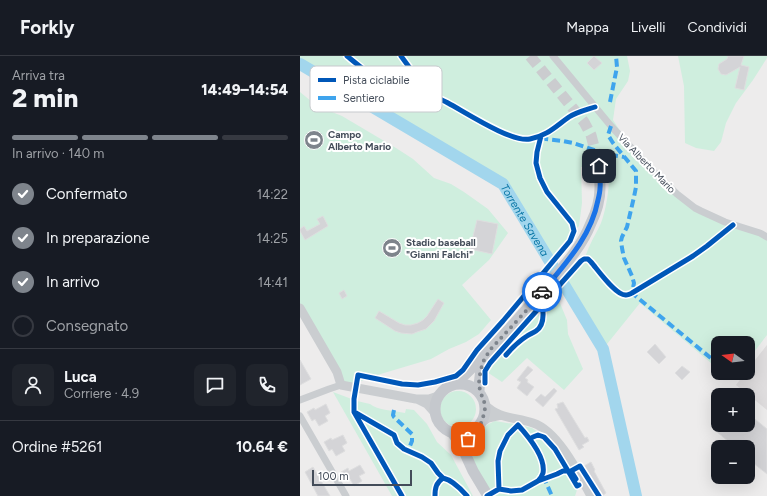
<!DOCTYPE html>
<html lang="it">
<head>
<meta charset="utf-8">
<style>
  body { margin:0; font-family:Figtree,sans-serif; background:#20242c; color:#f1f3f6; height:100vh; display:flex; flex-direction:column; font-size:15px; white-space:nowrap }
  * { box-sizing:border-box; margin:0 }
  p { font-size:13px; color:#9ea1a6 }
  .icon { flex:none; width:22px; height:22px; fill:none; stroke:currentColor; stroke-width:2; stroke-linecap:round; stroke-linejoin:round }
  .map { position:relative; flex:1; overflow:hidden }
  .drawer { display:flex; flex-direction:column; background:#171b24; width:300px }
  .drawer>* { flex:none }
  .needle { width:26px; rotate:284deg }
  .buttons { position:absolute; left:411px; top:280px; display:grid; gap:8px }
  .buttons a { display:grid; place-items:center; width:44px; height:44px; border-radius:8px; background:#171b24; box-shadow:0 4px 16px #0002; font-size:20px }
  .scale { position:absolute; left:12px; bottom:10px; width:100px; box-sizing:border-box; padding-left:4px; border:2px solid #434c59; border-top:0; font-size:11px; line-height:14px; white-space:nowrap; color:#434c59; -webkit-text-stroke:3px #fff; paint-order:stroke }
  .pin { position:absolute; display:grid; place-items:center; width:34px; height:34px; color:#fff; margin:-17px; border-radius:8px; box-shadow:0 2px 6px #0006 }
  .courier { position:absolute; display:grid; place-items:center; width:40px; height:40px; margin:-20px; border:3px solid #1a73e8; border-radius:50%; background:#fff; color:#222; box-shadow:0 1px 5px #0007 }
  .overview em { font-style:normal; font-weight:800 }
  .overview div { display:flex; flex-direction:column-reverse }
  .overview { display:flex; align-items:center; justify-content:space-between; height:68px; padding:0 12px }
  h1 { font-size:26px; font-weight:800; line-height:30px }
  .bar { display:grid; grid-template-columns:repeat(4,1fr); gap:6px 4px; align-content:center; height:48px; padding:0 12px }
  .bar i { height:5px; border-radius:3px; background:#363941 }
  .bar .current { background:#7e848c }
  .bar p { grid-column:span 4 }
  .line { display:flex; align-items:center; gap:10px; padding:0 12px; border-top:1px solid #363941 }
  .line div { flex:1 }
  .round { display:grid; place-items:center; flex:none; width:42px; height:42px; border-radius:8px; background:#20242c }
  ol { padding:0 12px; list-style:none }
  li { display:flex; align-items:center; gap:12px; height:44px }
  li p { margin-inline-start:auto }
  li .icon { padding:4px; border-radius:50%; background:#7e848c; color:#fff; stroke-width:4 }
  li:last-child { color:#9ea1a6 }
  li i { width:22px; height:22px; border:2px solid #363941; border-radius:50% }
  header { display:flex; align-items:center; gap:24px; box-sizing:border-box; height:56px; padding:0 20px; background:#171b24; border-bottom:1px solid #363941 }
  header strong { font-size:19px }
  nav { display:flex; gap:22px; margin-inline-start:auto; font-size:14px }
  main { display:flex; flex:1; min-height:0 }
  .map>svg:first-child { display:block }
  .education { fill:#dfddde }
  .green { fill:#cfeede }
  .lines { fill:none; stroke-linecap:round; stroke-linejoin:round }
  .river { stroke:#a2d6ed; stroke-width:12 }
  .building { fill:#d4d4d7; stroke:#dededf }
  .primary-tunnel { stroke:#cbcccf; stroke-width:11; stroke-dasharray:11 5.5; stroke-linecap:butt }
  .minor { stroke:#cacdd0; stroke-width:7 }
  .tertiary { stroke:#cacdd0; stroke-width:9 }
  .primary { stroke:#c5c8cd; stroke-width:11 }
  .quiet { stroke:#3fa4ed; stroke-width:4; stroke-dasharray:8 4; stroke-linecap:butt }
  .cycleway-casing { stroke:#fff; stroke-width:8 }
  .cycleway { stroke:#0057b8; stroke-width:5 }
  .done { stroke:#7e848c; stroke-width:4; stroke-dasharray:0 7.2 }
  .route { stroke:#1a73e8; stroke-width:5 }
  .labels { text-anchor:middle; stroke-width:4; stroke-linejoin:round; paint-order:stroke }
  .poi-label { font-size:10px; font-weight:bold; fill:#434c59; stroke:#fff; text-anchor:start }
  .street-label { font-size:10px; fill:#434c59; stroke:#fff }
  .water-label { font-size:11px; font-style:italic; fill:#0976a6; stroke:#fff }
  .key { fill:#fff; stroke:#c7c9cd; stroke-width:1 }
  .key-label { font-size:11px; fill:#434c59 }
</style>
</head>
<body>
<header>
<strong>Forkly</strong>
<nav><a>Mappa</a><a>Livelli</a><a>Condividi</a></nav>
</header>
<main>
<section class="drawer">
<div class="overview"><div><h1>2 min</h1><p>Arriva tra</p></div><em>14:49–14:54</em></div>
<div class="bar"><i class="current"></i><i class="current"></i><i class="current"></i><i></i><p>In arrivo · 140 m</p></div>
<ol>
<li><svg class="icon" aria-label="check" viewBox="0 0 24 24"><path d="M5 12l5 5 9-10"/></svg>Confermato<p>14:22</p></li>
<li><svg class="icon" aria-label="check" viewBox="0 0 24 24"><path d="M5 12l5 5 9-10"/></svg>In preparazione<p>14:25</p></li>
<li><svg class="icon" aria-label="check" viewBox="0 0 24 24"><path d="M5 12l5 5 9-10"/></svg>In arrivo<p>14:41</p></li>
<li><i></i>Consegnato</li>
</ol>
<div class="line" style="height:72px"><a class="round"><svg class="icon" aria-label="person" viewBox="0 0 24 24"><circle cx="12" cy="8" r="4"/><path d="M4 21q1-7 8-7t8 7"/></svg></a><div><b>Luca</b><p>Corriere · 4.9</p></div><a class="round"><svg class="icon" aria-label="chat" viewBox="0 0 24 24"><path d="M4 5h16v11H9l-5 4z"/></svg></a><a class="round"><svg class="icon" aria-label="phone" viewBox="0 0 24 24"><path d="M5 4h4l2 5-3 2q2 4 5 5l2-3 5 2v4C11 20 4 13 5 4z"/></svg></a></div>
<div class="line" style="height:52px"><div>Ordine #5261</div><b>10.64 €</b></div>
</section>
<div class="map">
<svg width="467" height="440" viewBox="0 0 467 440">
  <rect width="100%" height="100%" fill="#edecec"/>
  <path class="education" d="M467,289V354L436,329L445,317H448V313Z"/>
  <path class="green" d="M0,0H327L330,15L328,25L316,43L313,64L332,93L395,152L467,179V279L448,304V287H418V313L340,247L303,293L263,225L281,205C286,201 287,195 290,189C293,182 298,174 301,167C307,151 311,124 308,108H303L299,110L281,111L282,147L279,170L274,175L270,185L251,208L203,128L0,8Z
    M378,0H467V2L453,24L436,47L426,67L421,86L414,95L396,92L385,87L384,30Z
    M0,36L17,50L42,60L96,92L113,103L134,122L151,128L164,136L188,153L208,177L189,204L162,229L191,264L179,278L166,286L149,293L131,303L74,320L43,332L0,256Z
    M253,235L257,240L267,264L268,278L283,313L264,334L227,302L202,326L187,316L192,303Z
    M140 353a18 18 0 1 1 36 0a18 18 0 1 1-36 0Z
    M33,336L57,345L70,348C77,354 95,355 105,357L106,353L114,354L127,368L137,386L151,399L173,440H92Z
    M195,365L220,369L232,372L241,378L253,395L277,434L275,440H195C183,422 161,400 178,378C183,372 187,368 195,365Z"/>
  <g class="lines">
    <path class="river" id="s1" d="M0,8L203,128L303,293L336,440"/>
  </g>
  <path class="building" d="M294,0L302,7L294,14L287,7Z
    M428,0H444L441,9L449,11L444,34L435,32L440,11L426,19L421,18L418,13L419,8L427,3Z
    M23,160L28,170L5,184L0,175V173L4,170L7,175L20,168L17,163Z
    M177,164L198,168L192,198L170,193Z
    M44,234L47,240L42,243L39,237Z
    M138,243L144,247L134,265L126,273L117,276L112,278L101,277L95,275L75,262L79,255L99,267L105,269H111L118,267L123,264L127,260Z
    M355,288L366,301L359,308L347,296Z
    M0,304L11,323L0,329Z
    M228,310L233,314L225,322L228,324L227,326L234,331L227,340L217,332L221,326L217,324Z
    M382,310L390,316L382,324L375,317Z
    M254,332L257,335L243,351L235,344L241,338L245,341Z
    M263,346L285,382L287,381L289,385L282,389L284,391L279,394L255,353L258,352L257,348Z
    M26,348L30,357L25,360L28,365L19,370L15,363L12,365L7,356L14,352L15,354Z
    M450,359L467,373V418L448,403V391H435L417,376L423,369H431L438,375L443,369H448V362Z
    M43,379L47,387L42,390L45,395L36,400L32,393L29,395L24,386L31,382L32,384Z
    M291,406L295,414L294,415L306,437L302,440L284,410Z
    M60,409L65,417L59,420L62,425L54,430L50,423L46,425L41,416L48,412L49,415Z
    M13,411L30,440H18L5,416Z"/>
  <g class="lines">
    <path class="primary-tunnel" d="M230,0L284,66L291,79L299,110"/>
    <path class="minor" d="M253,0L311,70L350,112L377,138L395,152L401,155L425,166L460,177L467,181
      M0,344L29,333L41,329
      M0,360L46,440"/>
    <path class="tertiary" d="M0,252L37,316L41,329L116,343H129L138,340
      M117,343L127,348L135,357
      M185,349C199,363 215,361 233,367C258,375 279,418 291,440
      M181,367L188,362L201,359"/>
    <path class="primary" d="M135 353a25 25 0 1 1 50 0a25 25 0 1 1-50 0Z
      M155,328C187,299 216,266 243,234C261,213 281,193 291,167C296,157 300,143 300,132C300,125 299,117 299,110
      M179,336C179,323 180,313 185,301
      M152,376L163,393L173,415L188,440"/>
    <path class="quiet" d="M310,46L317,11L316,0
      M311,70L308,79L313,87L336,115V131L334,141L327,171L322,181L321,185L322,192L324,202L332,220L334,227L332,237L418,308
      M241,80L246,83L263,85L273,87L306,98L324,101
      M429,317L430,318
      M94,354L93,359L94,361L112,378V385L108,395
      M243,420L252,440"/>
    <g class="cycleway-casing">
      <path id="cycleway" d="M47,0C71,19 98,46 131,38
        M101,0C109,11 117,22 125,32C127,34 129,37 131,38C136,42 143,44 148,47C165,56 212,87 230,83C247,80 256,70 269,61C277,56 286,54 295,51
        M206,299C212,292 219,285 227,280C230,278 233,277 236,275C251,265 238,235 234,221
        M185,327V315L190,307L281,205L284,203H288L291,206C298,214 316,240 326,239C327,239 331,238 332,237L393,200L407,190L433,169
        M56,357L94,379L97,387L104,393L122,401L131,407L138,417L143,422
        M230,383L233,381L238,379L244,381L255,393L277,430L279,429
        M276,423L271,415L280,410L299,440
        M199,433L198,405L200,395L208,379L218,369C228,380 246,401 243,417C242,420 240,423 238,425
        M102,440L54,356V343L58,319L102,328L118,329L135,326L156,320L163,314L177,294L203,265L270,185L274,175L272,167L247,136L240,122L236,107L237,96L241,80
        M135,440C135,432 136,427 143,422C152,424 161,433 167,440
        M187,440L199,433L211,435L222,434L238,425L257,418L263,415H268"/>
    </g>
    <use href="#cycleway" class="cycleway"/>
  </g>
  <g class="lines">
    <path class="done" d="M168,383L170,376L176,372L181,367L185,355L184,344L180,336L179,324L181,313L184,304L190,294L226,255L242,236"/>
    <path class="route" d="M242,236C265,208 291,181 298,144C299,140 300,136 300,132C301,125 299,118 299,110"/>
  </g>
  <defs>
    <g id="stadium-disc" transform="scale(1)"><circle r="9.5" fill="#7e848c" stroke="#fff"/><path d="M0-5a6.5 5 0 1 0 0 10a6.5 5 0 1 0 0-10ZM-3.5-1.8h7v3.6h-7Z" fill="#fff"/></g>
  </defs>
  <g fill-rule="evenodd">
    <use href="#stadium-disc" x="14" y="84"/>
    <use href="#stadium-disc" x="92" y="192"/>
  </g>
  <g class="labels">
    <g class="poi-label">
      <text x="28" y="82">Campo<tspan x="28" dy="12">Alberto Mario</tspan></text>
      <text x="106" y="190">Stadio baseball<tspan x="106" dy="12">"Gianni Falchi"</tspan></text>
    </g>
    <g class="street-label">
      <text transform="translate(347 107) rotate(46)" y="4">Via Alberto Mario</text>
    </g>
    <g class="water-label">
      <text dy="4" stroke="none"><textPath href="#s1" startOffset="278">Torrente Savena</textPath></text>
    </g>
  </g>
  <rect x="10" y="10" width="132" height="46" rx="6" class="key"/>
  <rect x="18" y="22" width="18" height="4" fill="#0057b8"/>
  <rect x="18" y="40" width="18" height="4" fill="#3fa4ed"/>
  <g class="key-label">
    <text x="43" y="28">Pista ciclabile</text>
    <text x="43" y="46">Sentiero</text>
  </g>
</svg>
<div class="buttons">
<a><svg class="needle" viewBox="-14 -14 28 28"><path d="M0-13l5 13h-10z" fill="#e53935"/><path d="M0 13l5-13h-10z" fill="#9ea1a6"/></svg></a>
<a>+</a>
<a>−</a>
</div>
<div class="scale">100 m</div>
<div class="pin" style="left:168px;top:383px;background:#ea580c"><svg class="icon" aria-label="bag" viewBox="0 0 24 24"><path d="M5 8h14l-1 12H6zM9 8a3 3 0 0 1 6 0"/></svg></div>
<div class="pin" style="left:299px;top:110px;background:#1f2937"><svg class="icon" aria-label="home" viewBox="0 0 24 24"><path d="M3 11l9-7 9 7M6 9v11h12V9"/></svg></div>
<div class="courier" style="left:242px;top:236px"><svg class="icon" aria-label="car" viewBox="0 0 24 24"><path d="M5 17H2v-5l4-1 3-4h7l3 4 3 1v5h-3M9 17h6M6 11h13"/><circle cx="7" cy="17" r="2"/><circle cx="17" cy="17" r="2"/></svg></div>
</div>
</main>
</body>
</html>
